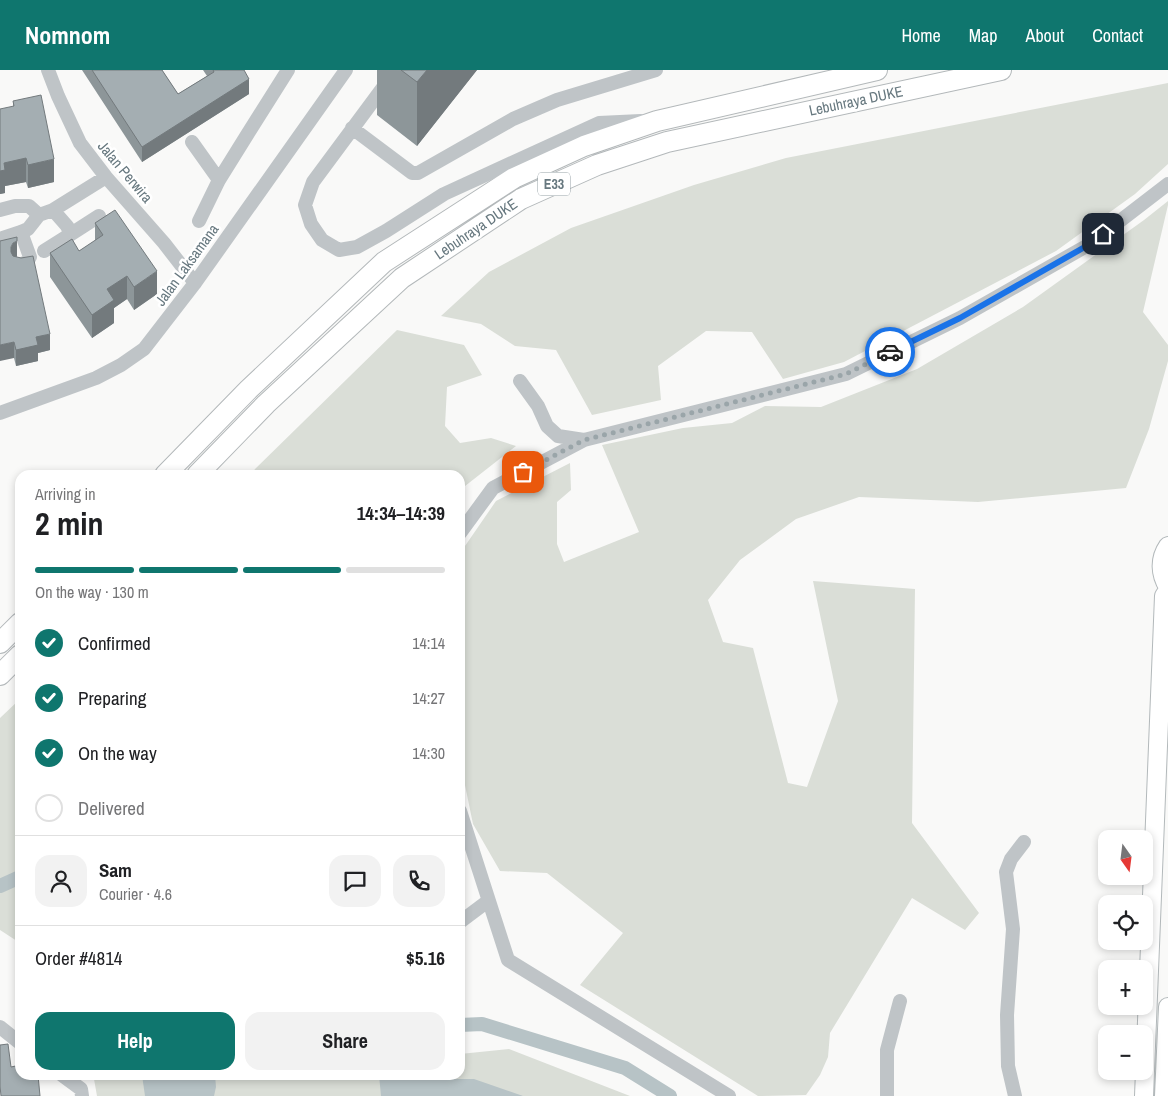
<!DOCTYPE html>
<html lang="en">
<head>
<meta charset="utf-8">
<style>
  body { margin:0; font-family:"Archivo Narrow",sans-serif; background:#f2f2f2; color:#202124; height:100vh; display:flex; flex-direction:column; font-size:19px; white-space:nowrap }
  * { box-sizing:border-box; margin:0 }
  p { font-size:16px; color:#757577 }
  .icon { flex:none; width:28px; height:28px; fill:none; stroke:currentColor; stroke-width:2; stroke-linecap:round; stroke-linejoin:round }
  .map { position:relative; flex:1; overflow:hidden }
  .panel { position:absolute; left:15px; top:400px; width:450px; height:610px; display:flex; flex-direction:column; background:#fff; border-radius:15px; box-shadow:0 2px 8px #0003 }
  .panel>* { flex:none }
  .needle { width:32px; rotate:166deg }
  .fabs { position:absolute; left:1098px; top:760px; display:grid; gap:10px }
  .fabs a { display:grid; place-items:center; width:55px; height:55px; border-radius:10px; background:#fff; box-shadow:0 2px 8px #0003; font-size:25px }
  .pin { position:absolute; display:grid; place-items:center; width:42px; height:42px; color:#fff; margin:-21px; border-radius:10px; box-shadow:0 2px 8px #0006 }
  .courier { position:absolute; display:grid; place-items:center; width:50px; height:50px; margin:-25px; border:4px solid #1a73e8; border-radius:50%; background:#fff; color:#222; box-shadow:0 1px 6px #0007 }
  .summary em { font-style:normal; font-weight:700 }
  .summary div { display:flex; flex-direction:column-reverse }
  .summary { display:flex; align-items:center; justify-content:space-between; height:85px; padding:0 20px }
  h1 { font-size:32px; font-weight:700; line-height:38px }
  .bar { display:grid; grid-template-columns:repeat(4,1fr); gap:8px 5px; align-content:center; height:60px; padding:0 20px }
  .bar i { height:6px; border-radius:4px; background:#e0e0e0 }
  .bar .active { background:#0f766e }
  .bar p { grid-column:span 4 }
  .line { display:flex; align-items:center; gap:12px; padding:0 20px; border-top:1px solid #e0e0e0 }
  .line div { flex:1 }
  .round { display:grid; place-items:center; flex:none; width:52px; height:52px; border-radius:15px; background:#f2f2f2 }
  ol { padding:0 20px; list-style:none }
  li { display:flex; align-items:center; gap:15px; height:55px }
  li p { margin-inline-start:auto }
  li .icon { padding:5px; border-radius:50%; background:#0f766e; color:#fff; stroke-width:4 }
  li:last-child { color:#757577 }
  li i { width:28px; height:28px; border:2px solid #e0e0e0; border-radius:50% }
  .action { display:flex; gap:10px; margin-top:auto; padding:10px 20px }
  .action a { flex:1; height:58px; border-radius:15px; background:#0f766e; color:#fff; font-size:20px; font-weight:700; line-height:58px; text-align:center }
  .action a+a { background:#f2f2f2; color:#202124 }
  header { display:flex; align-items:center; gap:30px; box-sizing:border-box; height:70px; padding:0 25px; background:#0f766e; color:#fff }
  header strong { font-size:24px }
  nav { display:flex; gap:28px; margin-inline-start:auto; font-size:18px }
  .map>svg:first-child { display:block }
  .green { fill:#daded7 }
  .water { fill:#b7c3c6 }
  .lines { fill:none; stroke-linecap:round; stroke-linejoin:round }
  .canal { stroke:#b7c3c6; stroke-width:14 }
  .major-casing { stroke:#b3b9bb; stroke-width:20 }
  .highway-casing { stroke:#b3b8ba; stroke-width:22 }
  .minor { stroke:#bfc4c7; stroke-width:14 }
  .major { stroke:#fff; stroke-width:18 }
  .highway { stroke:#fff; stroke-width:20 }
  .wall { fill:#8d9699 }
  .shaded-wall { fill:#737a7d }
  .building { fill:#a4aeb2; stroke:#737a7d }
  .done { stroke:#9aa5a9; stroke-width:5; stroke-dasharray:0 9 }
  .route { stroke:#1a73e8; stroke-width:6 }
  .labels { text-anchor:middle; stroke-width:5; stroke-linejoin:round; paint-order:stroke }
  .shield { fill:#fff; stroke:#95a0a5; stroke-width:1 }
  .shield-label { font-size:14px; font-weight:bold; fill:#67787f }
  .street-label { font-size:15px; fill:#67787f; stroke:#fff }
</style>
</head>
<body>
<header>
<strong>Nomnom</strong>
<nav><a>Home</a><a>Map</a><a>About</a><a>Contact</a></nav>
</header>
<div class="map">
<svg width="1168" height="1026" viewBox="0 0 1168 1026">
  <rect width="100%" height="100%" fill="#f9f9f8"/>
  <path class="green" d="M1168,13V94L1135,124L1056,181L844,292L783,309L752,262L706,261L658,296L661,330L592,345L556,280L515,276L481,254L441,246L489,202L571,158L694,115L786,88Z
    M1168,131V135L1143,242L1168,275V291L1149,359L1126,418L978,432L859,427L796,449L740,490L708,530L723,572L753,578L788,713L807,717L838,631L813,511L915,519L912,753L979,843L965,860L912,828L830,963L828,987L820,1005L806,1025L758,1026L580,915L623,863L547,803L500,801L473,754L460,691V526L465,476L496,431L570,393L571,420L557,432V474L564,492L639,462L602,375L683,358L732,353L765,336L821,337L917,299L1023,237L1144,150Z
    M397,260L464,275L482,305L447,317L445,356L460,373L491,368L516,376L460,420V405H249Z
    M20,629V873L0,860V648Z
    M509,979L630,1026H97L94,1009L91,1005H460V984Z"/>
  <path class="water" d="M142,1005H215L216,1017L214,1026H145Z
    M379,1005H420L419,1009H474L523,1026H381Z"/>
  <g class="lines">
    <path class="canal" d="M0,816L20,807
      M460,955L482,954L625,998L670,1026"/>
    <g class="major-casing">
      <path id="major" d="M1168,476C1159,489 1160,504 1168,517
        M1144,1026L1164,526L1168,520
        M1164,1026L1168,937"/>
    </g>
    <g class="highway-casing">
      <path id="highway" d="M165,405L249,319L384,192L514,108L584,76L657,51L877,0
        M197,405L266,334L402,208L521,129L597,95L667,72L1001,0
        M0,573L20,553
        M0,605L20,585"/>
    </g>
    <path class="minor" d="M48,0L58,26L80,73L106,107L164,173L195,213
      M396,0L313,112L305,135L311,154L322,170L339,180L357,177L386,161L444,124L599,53L641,51
      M352,58L412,103H418L513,49L557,30L656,0
      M192,72L219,110
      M0,140L15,136H29L39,145
      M53,140L67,156L71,164L99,146
      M199,151L219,110L247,65L288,0
      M0,169L21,162L28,159L39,145L53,140L106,107
      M44,181L71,164
      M19,195L27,192L30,187L21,162
      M520,311L538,336L547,356L558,366L584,370
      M0,343L96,308L121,295L144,279L195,213L346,0
      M460,463L493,418L584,370L846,304L960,248L1090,174L1168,114
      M460,741L508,890L729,1026
      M460,852L488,831
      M0,957L20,973
      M62,1005L81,1019L82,1026
      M887,1026V980L900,931
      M1015,1026L1008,996L1007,945L1013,859L1006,802L1011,789L1024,772"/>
    <use href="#major" class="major"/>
    <use href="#highway" class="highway"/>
  </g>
  <path class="wall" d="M82,0H162L178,24L207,6L203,0H244L249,24L142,92Z
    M377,0H477L417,76L377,45Z
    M13,31L54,112L28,118L26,112L5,116V123L0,124L13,37Z
    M95,153L157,224L134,240L127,229L114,238V253L92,268L50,207V183L79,181L95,171Z
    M0,171L17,186V187L50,280L38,283V291L16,296L14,288Z"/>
  <path class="shaded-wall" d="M427,0H477L417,76V12Z
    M249,9V24L142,92V77Z
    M26,88V112L5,116V123L0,124V101L4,93Z
    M54,89V112L28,118V95Z
    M17,171V186L13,189L11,193V177L13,173Z
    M157,201V224L134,240V217Z
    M127,206V229L114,238V253L92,268V245L107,219Z
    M50,264V280L38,283V291L16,296V280L36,267Z
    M14,272V288L0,291V275Z"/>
  <path class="building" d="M92,0H162L178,24L214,2L213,0H244L249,9L142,77Z
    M401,0H427L417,12Z
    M41,25L54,89L28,95L26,88L4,93L5,100L0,101V39L14,36L13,31Z
    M115,140L157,201L134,217L127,206L107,219L114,230L92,245L50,183L72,169L79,181L103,165L95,153Z
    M17,167V171L13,173L11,177V182L13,186L21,188L33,186L50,264L36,267L38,275L16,280L14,272L0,275V171Z
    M8,974L11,997L20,995V1005H38L40,1026H1L0,1016V975Z"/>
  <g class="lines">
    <path class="done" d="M523,402L584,370L846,304L890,282"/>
    <path class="route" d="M890,282L960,248L1090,174L1103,164"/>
  </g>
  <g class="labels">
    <rect class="shield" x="538" y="102.5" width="32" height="23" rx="4"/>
    <g class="shield-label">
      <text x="554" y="119">E33</text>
    </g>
    <g class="street-label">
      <text transform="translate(856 31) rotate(-12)" y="5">Lebuhraya DUKE</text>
      <text transform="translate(125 102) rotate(50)" y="5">Jalan Perwira</text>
      <text transform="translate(476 159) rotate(-34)" y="5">Lebuhraya DUKE</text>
      <text transform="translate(187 195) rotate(-54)" y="5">Jalan Laksamana</text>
    </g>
  </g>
</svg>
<div class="fabs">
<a><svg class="needle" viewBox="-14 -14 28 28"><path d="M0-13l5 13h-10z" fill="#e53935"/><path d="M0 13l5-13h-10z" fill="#757577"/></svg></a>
<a><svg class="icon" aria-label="locate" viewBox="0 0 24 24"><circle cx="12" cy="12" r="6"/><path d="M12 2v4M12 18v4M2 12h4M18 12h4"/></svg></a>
<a>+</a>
<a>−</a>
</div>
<div class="pin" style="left:523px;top:402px;background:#ea580c"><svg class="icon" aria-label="bag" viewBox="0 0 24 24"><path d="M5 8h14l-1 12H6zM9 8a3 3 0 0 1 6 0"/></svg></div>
<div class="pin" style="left:1103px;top:164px;background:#1f2937"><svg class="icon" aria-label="home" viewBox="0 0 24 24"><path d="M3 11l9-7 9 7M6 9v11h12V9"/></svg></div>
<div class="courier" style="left:890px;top:282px"><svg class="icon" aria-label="car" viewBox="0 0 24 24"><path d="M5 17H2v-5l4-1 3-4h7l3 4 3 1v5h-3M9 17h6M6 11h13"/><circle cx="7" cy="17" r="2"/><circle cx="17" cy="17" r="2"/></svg></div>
<section class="panel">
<div class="summary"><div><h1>2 min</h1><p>Arriving in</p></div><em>14:34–14:39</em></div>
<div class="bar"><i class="active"></i><i class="active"></i><i class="active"></i><i></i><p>On the way · 130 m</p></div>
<ol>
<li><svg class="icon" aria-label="check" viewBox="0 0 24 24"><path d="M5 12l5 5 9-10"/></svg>Confirmed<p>14:14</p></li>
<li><svg class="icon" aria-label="check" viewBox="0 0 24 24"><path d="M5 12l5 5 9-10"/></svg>Preparing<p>14:27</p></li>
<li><svg class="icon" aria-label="check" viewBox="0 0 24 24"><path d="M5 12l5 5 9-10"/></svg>On the way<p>14:30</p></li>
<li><i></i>Delivered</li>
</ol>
<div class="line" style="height:90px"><a class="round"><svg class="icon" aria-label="person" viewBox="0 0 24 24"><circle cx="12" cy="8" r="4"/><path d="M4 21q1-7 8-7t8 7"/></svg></a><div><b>Sam</b><p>Courier · 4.6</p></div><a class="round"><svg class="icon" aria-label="chat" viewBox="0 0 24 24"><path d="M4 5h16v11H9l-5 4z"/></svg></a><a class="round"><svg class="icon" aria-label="phone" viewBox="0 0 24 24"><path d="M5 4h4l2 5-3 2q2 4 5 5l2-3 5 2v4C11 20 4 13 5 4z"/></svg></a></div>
<div class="line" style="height:65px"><div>Order #4814</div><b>$5.16</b></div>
<div class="action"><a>Help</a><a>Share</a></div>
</section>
</div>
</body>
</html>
